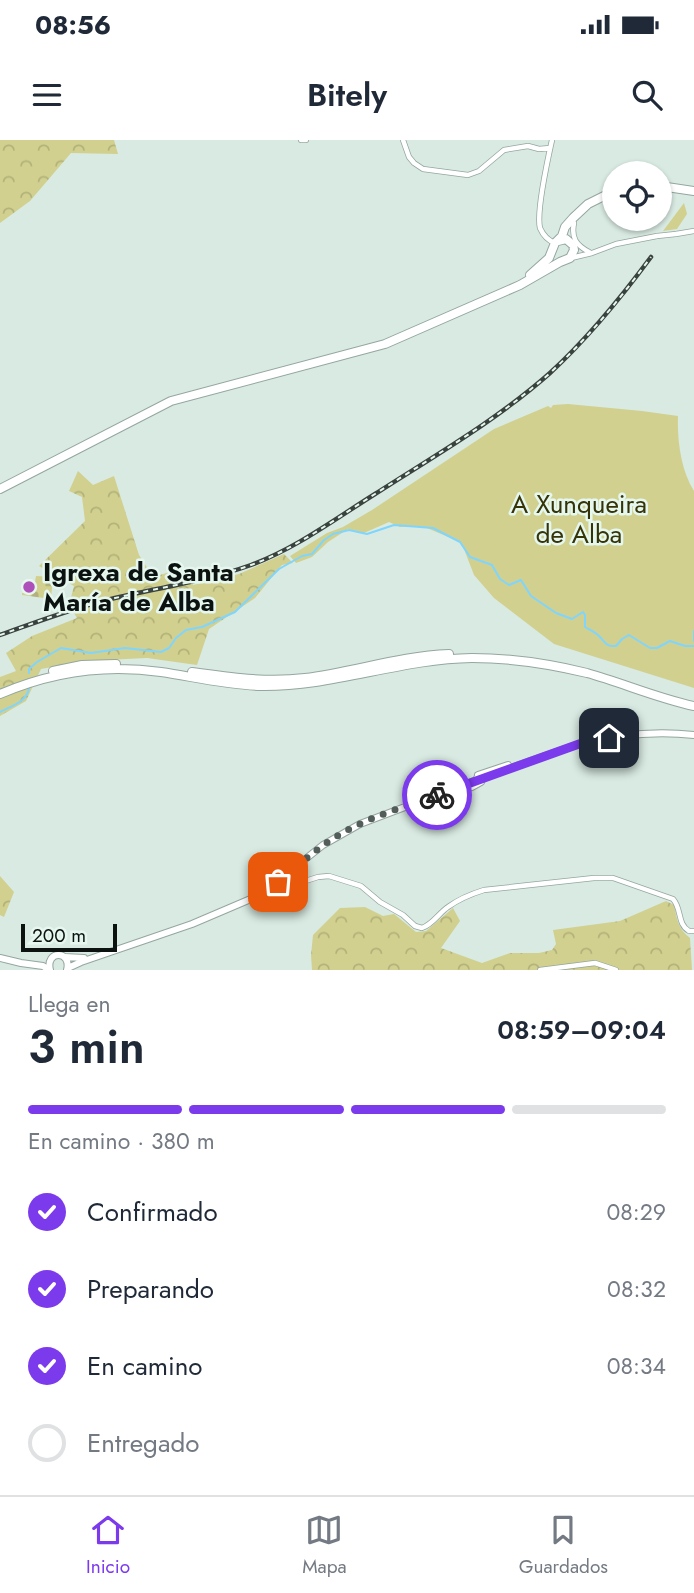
<!DOCTYPE html>
<html lang="es">
<head>
<meta charset="utf-8">
<style>
  body { margin:0; font-family:Jost,sans-serif; background:#f6f6f7; color:#1f2937; height:100vh; display:flex; flex-direction:column; font-size:26px; white-space:nowrap }
  * { box-sizing:border-box; margin:0 }
  p { font-size:23px; color:#747a83 }
  .icon { flex:none; width:38px; height:38px; fill:none; stroke:currentColor; stroke-width:2; stroke-linecap:round; stroke-linejoin:round }
  .map { position:relative; height:830px; overflow:hidden }
  .details { display:flex; flex-direction:column; background:#fff; flex:1 }
  .details>* { flex:none }
  .controls { position:absolute; left:602px; top:21px; display:grid; gap:14px }
  .controls a { display:grid; place-items:center; width:70px; height:70px; border-radius:50%; background:#fff; box-shadow:0 2px 5px #0004; font-size:35px }
  .scale { position:absolute; left:21px; bottom:18px; width:96px; box-sizing:border-box; padding-left:7px; border:4px solid #0c1210; border-top:0; font-size:19px; line-height:24px; white-space:nowrap; color:#0c1210; -webkit-text-stroke:5px #e5f7ef; paint-order:stroke }
  .pin { position:absolute; display:grid; place-items:center; width:60px; height:60px; color:#fff; margin:-30px; border-radius:14px; box-shadow:0 4px 10px #0006 }
  .courier { position:absolute; display:grid; place-items:center; width:70px; height:70px; margin:-35px; border:5px solid #7c3aed; border-radius:50%; background:#fff; color:#222; box-shadow:0 2px 9px #0007 }
  .summary em { font-style:normal; font-weight:600 }
  .summary div { display:flex; flex-direction:column-reverse }
  .summary { display:flex; align-items:center; justify-content:space-between; height:119px; padding:0 28px }
  h1 { font-size:46px; font-weight:600; line-height:52px }
  .bar { display:grid; grid-template-columns:repeat(4,1fr); gap:10px 7px; align-content:center; height:84px; padding:0 28px }
  .bar i { height:9px; border-radius:5px; background:#e0e1e3 }
  .bar .selected { background:#7c3aed }
  .bar p { grid-column:span 4 }
  ol { padding:0 28px; list-style:none }
  li { display:flex; align-items:center; gap:21px; height:77px }
  li p { margin-inline-start:auto }
  li .icon { padding:7px; border-radius:50%; background:#7c3aed; color:#fff; stroke-width:4 }
  li:last-child { color:#747a83 }
  li i { width:38px; height:38px; border:4px solid #e0e1e3; border-radius:50% }
  .status { display:flex; justify-content:space-between; align-items:center; height:49px; padding:0 35px; background:#fff; direction:ltr }
  .status svg { height:19px; fill:currentColor }
  header { display:flex; justify-content:space-between; align-items:center; height:91px; padding:0 28px; background:#fff; font-size:32px; font-weight:600 }
  .dock { display:flex; justify-content:space-around; align-items:center; height:98px; border-top:2px solid #e0e1e3; background:#fff; font-size:19px; color:#747a83 }
  .dock a { display:grid; justify-items:center; gap:4px }
  .dock .selected { color:#7c3aed }
  .map>svg:first-child { display:block }
  .forest { fill:url(#forest-crowns) }
  .cemetery { fill:url(#cemetery-stones) }
  .park { fill:#d1d08f }
  .lines { fill:none; stroke-linecap:round; stroke-linejoin:round }
  .stream { stroke:#7fd5fe; stroke-width:2 }
  .minor-casing { stroke:#94a69f; stroke-width:6 }
  .major-casing { stroke:#94a69f; stroke-width:8 }
  .highway-casing { stroke:#94a69f; stroke-width:10 }
  .minor { stroke:#fff; stroke-width:4.5 }
  .major { stroke:#fff; stroke-width:6 }
  .highway { stroke:#fff; stroke-width:8 }
  .rail-casing { stroke:#39423e; stroke-width:4.5 }
  .rail { stroke:#e5f7ef; stroke-width:2; stroke-dasharray:5; stroke-linecap:butt }
  .minor-bridge-casing { stroke:#94a69f; stroke-width:6; stroke-linecap:butt }
  .minor-bridge { stroke:#fff; stroke-width:4.5 }
  .done { stroke:#535e5a; stroke-width:7; stroke-dasharray:0 12.6 }
  .route { stroke:#7c3aed; stroke-width:9 }
  .poi-dot { fill:#ad50ba; stroke:#e5f7ef; stroke-width:2.5 }
  .labels { text-anchor:middle; stroke-width:5; stroke-linejoin:round; paint-order:stroke }
  .park-label { font-size:26px; fill:#363406; stroke:#e5f7ef }
  .poi-label { font-size:26px; font-weight:bold; fill:#0c1210; stroke:#e5f7ef; text-anchor:start }
</style>
</head>
<body>
<div class="status"><b>08:56</b><svg viewBox="0 0 49 12"><path d="M0 12V9h3v3zM5 12V6h3v6zM10 12V3h3v9zM15 12V0h3v12zM26 1h20v11H26zM47 4h2v5h-2z"/></svg></div>
<header><svg class="icon" aria-label="menu" viewBox="0 0 24 24"><path d="M4 6h16M4 12h16M4 18h16"/></svg>Bitely<svg class="icon" aria-label="search" viewBox="0 0 24 24"><circle cx="10" cy="10" r="6"/><path d="M15 15l6 6"/></svg></header>
<div class="map">
<svg width="694" height="830" viewBox="0 0 694 830">
  <defs>
    <pattern id="forest-crowns" width="20" height="18" patternUnits="userSpaceOnUse" patternTransform="scale(1.75)"><rect width="20" height="18" fill="#d1d08f"/><path d="M2 6a3 3 0 1 1 6 0M12 15a3 3 0 1 1 6 0" fill="none" stroke="#b2b27a"/></pattern>
    <pattern id="cemetery-stones" width="16" height="16" patternUnits="userSpaceOnUse" patternTransform="scale(1.75)"><rect width="16" height="16" fill="#d1d08f"/><path d="M2 7V4a2 2 0 0 1 4 0v3zM10 15v-3a2 2 0 0 1 4 0v3z" fill="#b2b27a"/></pattern>
  </defs>
  <rect width="100%" height="100%" fill="#d8eae2"/>
  <path class="forest" d="M0,0H114L118,14L71,13L30,61L0,83Z
    M78,331L93,345L114,336L139,415L153,437L187,427L193,445L239,434L284,414L293,423L282,425L255,458L209,489L197,525L147,518L85,521L41,529L26,561L0,576V537L16,531L6,513L32,496L77,478L69,465L74,446L39,426L85,381L82,357L69,351Z
    M0,736L14,752L4,777L0,775Z
    M666,761L674,765C677,779 678,789 690,798L692,830H312L311,815L313,795L340,768L365,767L383,776L394,774L416,792L426,791L453,768L460,781L441,808L482,823L510,813H539L552,810L556,804L553,790L620,781Z"/>
  <path class="cemetery" d="M36,436L53,437L51,459L22,455V453L33,454Z"/>
  <path class="park" d="M684,63L687,74L677,89L663,91Z
    M568,264L642,271L678,276C677,300 681,331 694,351V548L554,504L494,458L474,435L464,409L460,402L427,388L412,386L400,387L389,382L364,393L348,389L328,402L312,417L296,423L290,416L327,393L343,387L372,370L494,289L548,266L551,268L553,265Z"/>
  <g class="lines">
    <path class="stream" d="M694,491V501
      M29,533V529L37,522L61,508L91,513L125,508L161,512L169,508L176,498L186,490L202,487L235,472L279,429L302,416L312,414L324,400L333,394L349,390L367,394L394,385L433,388L460,402L470,417L492,425L500,439L509,445L521,440L531,456L556,473L572,479L583,472L585,475V487C590,490 595,492 599,496C605,502 606,507 616,506L622,499L629,495L650,508H657L670,501L685,506H694
      M0,572C11,566 27,562 29,548"/>
    <g class="minor-casing">
      <path id="minor" d="M301,0H306
        M403,0L409,17L414,23L423,29L468,35L479,31L504,10L528,6L539,9L550,8
        M552,0C548,18 536,72 540,88C543,95 547,100 555,103
        M574,83C571,98 576,105 589,112
        M676,94L694,91
        M571,118L592,113L616,104L657,96
        M269,759L279,751L290,746L318,737L329,736L361,746L380,762L403,775L415,786L422,788C433,784 439,773 448,767C459,759 471,754 484,750L594,738H613L673,759C682,769 677,784 689,791H694
        M540,830L595,823L616,830"/>
    </g>
    <g class="major-casing">
      <path id="major" d="M478,635L508,625
        M472,647L481,642L477,638
        M65,817L84,818
        M0,818L21,823L43,826L49,830
        M68,828L81,822L192,784L253,758L257,761L263,758V753L323,705L360,684L479,639L579,604C615,595 657,591 694,595
        M50,830C45,810 72,810 67,830"/>
    </g>
    <g class="highway-casing">
      <path id="highway" d="M660,46L694,51
        M530,135L549,118L555,103L562,96L565,87L573,78L588,64L614,51
        M0,349L171,261L385,204L520,145L560,122L570,118L574,110L573,105L566,99L558,101
        M53,531L82,525L116,524
        M192,532C229,537 266,543 305,538C353,532 400,516 449,514
        M0,554C51,532 106,524 161,532C194,537 227,545 261,546C332,547 400,519 472,518C510,518 550,524 587,533C623,543 657,558 694,566"/>
    </g>
    <use href="#minor" class="minor"/>
    <use href="#major" class="major"/>
    <use href="#highway" class="highway"/>
    <g class="rail-casing">
      <path id="rail" d="M0,495C37,482 73,468 111,459C157,448 206,441 251,425C295,409 335,379 375,354C434,316 497,280 550,233C588,198 620,159 651,117"/>
    </g>
    <use href="#rail" class="rail"/>
    <g class="minor-bridge-casing">
      <path id="minor-bridge" d="M657,96L676,94"/>
    </g>
    <use href="#minor-bridge" class="minor-bridge"/>
  </g>
  <g class="lines">
    <path class="done" d="M278,742C299,725 320,705 344,692C373,676 406,666 437,655"/>
    <path class="route" d="M437,655L579,604L609,598"/>
  </g>
  <circle class="poi-dot" cx="29" cy="447" r="7"/>
  <g class="labels">
    <g class="park-label">
      <text x="579" y="373">A Xunqueira<tspan x="579" dy="30">de Alba</tspan></text>
    </g>
    <g class="poi-label">
      <text x="43" y="441">Igrexa de Santa<tspan x="43" dy="30">María de Alba</tspan></text>
    </g>
  </g>
</svg>
<div class="controls">
<a><svg class="icon" aria-label="locate" viewBox="0 0 24 24"><circle cx="12" cy="12" r="6"/><path d="M12 2v4M12 18v4M2 12h4M18 12h4"/></svg></a>
</div>
<div class="scale">200 m</div>
<div class="pin" style="left:278px;top:742px;background:#ea580c"><svg class="icon" aria-label="bag" viewBox="0 0 24 24"><path d="M5 8h14l-1 12H6zM9 8a3 3 0 0 1 6 0"/></svg></div>
<div class="pin" style="left:609px;top:598px;background:#1f2937"><svg class="icon" aria-label="home" viewBox="0 0 24 24"><path d="M3 11l9-7 9 7M6 9v11h12V9"/></svg></div>
<div class="courier" style="left:437px;top:655px"><svg class="icon" aria-label="bike" viewBox="0 0 24 24"><circle cx="6" cy="16" r="4"/><circle cx="18" cy="16" r="4"/><path d="M6 16l4-8h5l3 8M10 8l3 8H6M13 5h3"/></svg></div>
</div>
<section class="details">
<div class="summary"><div><h1>3 min</h1><p>Llega en</p></div><em>08:59–09:04</em></div>
<div class="bar"><i class="selected"></i><i class="selected"></i><i class="selected"></i><i></i><p>En camino · 380 m</p></div>
<ol>
<li><svg class="icon" aria-label="check" viewBox="0 0 24 24"><path d="M5 12l5 5 9-10"/></svg>Confirmado<p>08:29</p></li>
<li><svg class="icon" aria-label="check" viewBox="0 0 24 24"><path d="M5 12l5 5 9-10"/></svg>Preparando<p>08:32</p></li>
<li><svg class="icon" aria-label="check" viewBox="0 0 24 24"><path d="M5 12l5 5 9-10"/></svg>En camino<p>08:34</p></li>
<li><i></i>Entregado</li>
</ol>
</section>
<nav class="dock">
<a class="selected"><svg class="icon" aria-label="home" viewBox="0 0 24 24"><path d="M3 11l9-7 9 7M6 9v11h12V9"/></svg>Inicio</a>
<a><svg class="icon" aria-label="map" viewBox="0 0 24 24"><path d="M3 6l6-2 6 2 6-2v14l-6 2-6-2-6 2zM9 4v14M15 6v14"/></svg>Mapa</a>
<a><svg class="icon" aria-label="saved" viewBox="0 0 24 24"><path d="M7 4h10v16l-5-4-5 4z"/></svg>Guardados</a>
</nav>
</body>
</html>
